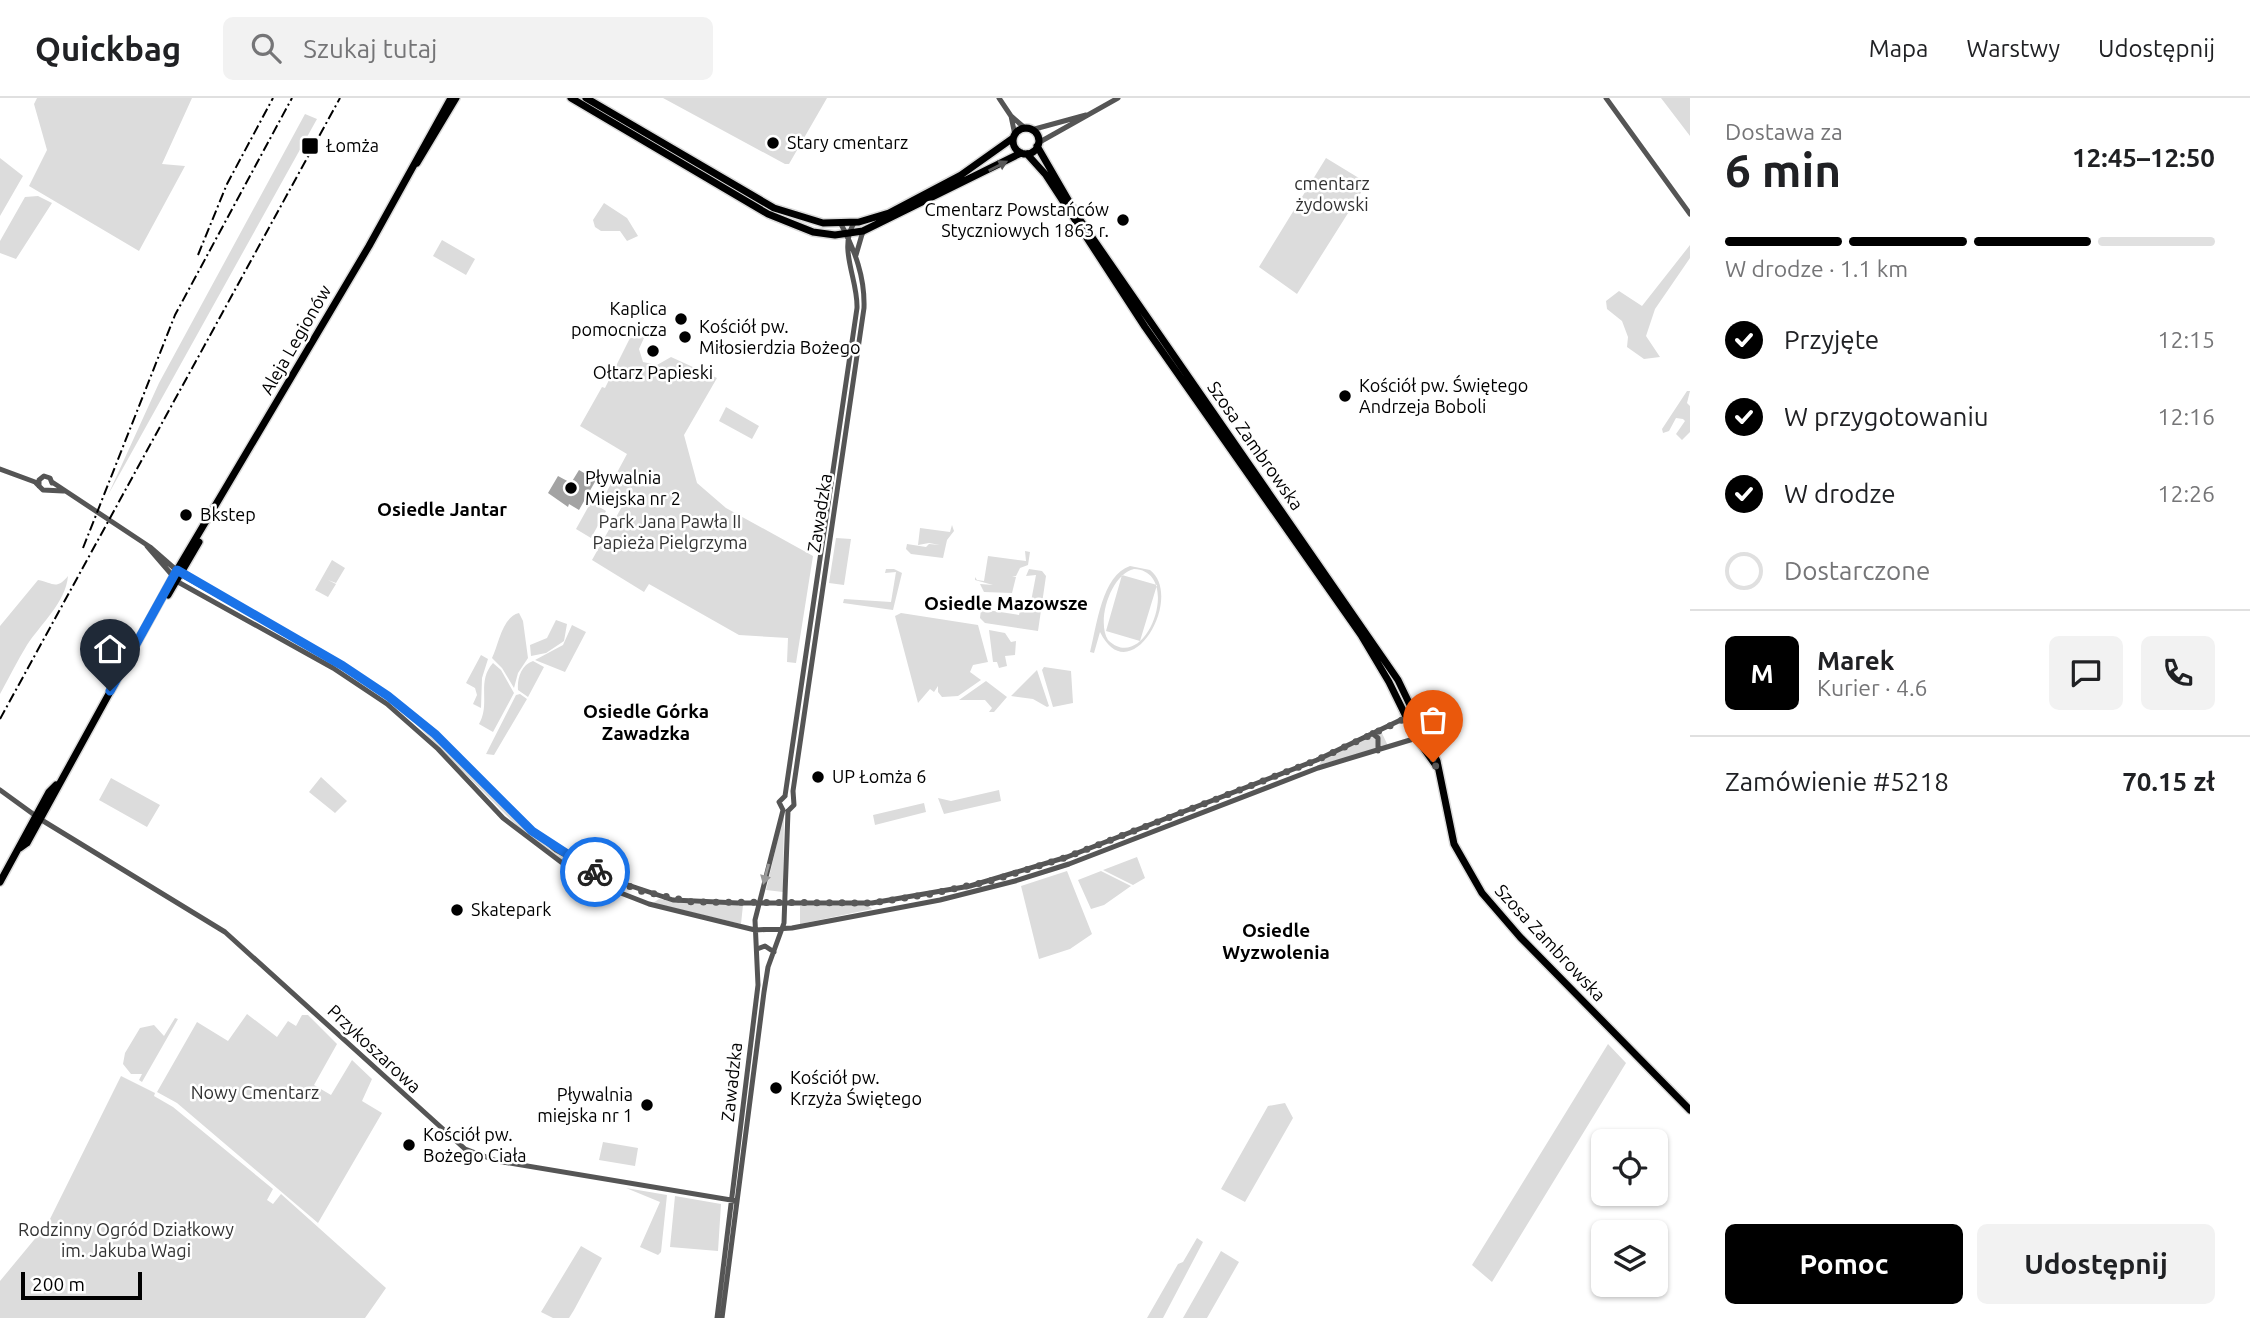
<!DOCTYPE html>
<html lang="pl">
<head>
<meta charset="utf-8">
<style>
  body { margin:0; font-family:Ubuntu,sans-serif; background:#f2f2f2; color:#202124; height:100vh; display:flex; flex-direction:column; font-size:26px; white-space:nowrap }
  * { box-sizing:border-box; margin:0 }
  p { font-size:23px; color:#757577 }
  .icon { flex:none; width:38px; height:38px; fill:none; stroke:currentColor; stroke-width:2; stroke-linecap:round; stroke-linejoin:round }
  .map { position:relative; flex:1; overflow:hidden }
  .panel { display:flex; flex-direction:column; background:#fff; width:560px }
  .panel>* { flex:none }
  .buttons { position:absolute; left:1591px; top:1031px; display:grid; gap:14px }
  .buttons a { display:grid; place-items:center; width:77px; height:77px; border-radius:10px; background:#fff; box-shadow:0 2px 5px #0004; font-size:35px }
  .scale { position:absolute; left:21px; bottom:18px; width:121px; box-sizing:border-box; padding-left:7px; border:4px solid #000; border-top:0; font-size:19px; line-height:24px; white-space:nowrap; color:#000; -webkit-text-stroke:5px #fff; paint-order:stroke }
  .pin { position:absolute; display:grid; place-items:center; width:60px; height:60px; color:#fff; margin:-72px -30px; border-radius:50% 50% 50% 0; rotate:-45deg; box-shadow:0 0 7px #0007 }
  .pin .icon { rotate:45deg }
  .courier { position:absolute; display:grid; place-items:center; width:70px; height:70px; margin:-35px; border:5px solid #1a73e8; border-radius:50%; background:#fff; color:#222; box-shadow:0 2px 9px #0007 }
  .headline em { font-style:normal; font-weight:700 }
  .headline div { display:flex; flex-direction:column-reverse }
  .headline { display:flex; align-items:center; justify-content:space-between; height:119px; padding:0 35px }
  h1 { font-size:46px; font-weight:700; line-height:52px }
  .bar { display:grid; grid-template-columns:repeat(4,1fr); gap:10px 7px; align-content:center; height:84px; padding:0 35px }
  .bar i { height:9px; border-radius:5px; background:#e0e0e0 }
  .bar .selected { background:#000 }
  .bar p { grid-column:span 4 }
  .line { display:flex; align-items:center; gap:18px; padding:0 35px; border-top:2px solid #e0e0e0 }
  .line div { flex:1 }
  .round { display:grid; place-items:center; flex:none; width:74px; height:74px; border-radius:10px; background:#f2f2f2 }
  ol { padding:0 35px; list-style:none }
  li { display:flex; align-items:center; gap:21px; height:77px }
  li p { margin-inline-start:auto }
  li .icon { padding:7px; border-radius:50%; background:#000; color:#fff; stroke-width:4 }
  li:last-child { color:#757577 }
  li i { width:38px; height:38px; border:4px solid #e0e0e0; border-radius:50% }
  .primary-button { display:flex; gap:14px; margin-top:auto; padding:14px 35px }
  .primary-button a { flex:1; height:80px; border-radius:10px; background:#000; color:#fff; font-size:28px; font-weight:700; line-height:80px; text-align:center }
  .primary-button a+a { background:#f2f2f2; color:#202124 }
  header { display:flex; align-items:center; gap:42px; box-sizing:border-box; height:98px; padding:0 35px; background:#fff; border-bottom:2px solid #e0e0e0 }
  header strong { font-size:33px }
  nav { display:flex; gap:38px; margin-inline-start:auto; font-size:24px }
  .search { width:490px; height:63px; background:#f2f2f2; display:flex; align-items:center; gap:18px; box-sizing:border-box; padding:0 24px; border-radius:10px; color:#757577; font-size:26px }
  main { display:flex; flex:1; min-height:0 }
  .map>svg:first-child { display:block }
  .green { fill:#dcdcdc; fill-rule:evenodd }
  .water { fill:#a3a3a3 }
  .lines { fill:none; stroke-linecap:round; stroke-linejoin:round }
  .major-casing { stroke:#dbdbdb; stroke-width:10 }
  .minor { stroke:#555; stroke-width:5 }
  .major { stroke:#000; stroke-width:7 }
  .rail { stroke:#000; stroke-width:2; stroke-dasharray:10 3.5 2 3.5; stroke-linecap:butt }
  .oneway { fill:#595959 }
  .oneway2 { fill:#999 }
  .done { stroke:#595959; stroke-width:7; stroke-dasharray:0 12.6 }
  .route { stroke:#1a73e8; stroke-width:9 }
  .poi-dot { fill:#000; stroke:#fff; stroke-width:2.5 }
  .labels { text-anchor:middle; stroke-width:5; stroke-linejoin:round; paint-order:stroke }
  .poi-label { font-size:18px; fill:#000; stroke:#fff; text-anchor:start }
  .park-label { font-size:18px; fill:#333; stroke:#fff }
  .street-label { font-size:18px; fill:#000; stroke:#fff }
  .neighbourhood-label { font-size:19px; font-weight:bold; fill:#000; stroke:#fff }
</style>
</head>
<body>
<header>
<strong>Quickbag</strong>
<div class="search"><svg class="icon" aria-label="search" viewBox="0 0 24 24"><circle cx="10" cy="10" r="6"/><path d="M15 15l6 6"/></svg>Szukaj tutaj</div>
<nav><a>Mapa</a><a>Warstwy</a><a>Udostępnij</a></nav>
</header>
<main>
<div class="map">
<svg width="1690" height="1220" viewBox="0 0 1690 1220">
  <rect width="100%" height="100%" fill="#fff"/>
  <path class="green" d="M37,0H192L162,66L185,68L139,153L29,88L47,52L34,6Z
    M663,0H827L789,66H785Z
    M1661,0H1690V38Z
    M305,16L317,21L108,397L159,285Z
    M0,60L23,78L0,118Z
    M1326,60L1367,85L1297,196L1259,169Z
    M38,98L52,105L16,161L0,155V143L25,99Z
    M604,105L627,120L638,138L627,143L620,133H601L595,129L593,122Z
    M442,142L475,161L466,177L433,158Z
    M1690,147V160L1655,211L1646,238L1660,259L1644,261L1627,249L1628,239L1622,223L1607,211L1606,203L1619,193L1642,208Z
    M634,232L644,240L639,251L643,264L657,267L671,259L717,280L684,337L697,385L726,410L813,458L796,565L787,564L788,540L739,537L649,486L644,494L592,462L624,405L606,395L627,356L580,328L602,289L605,290Z
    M1687,293H1690L1687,305L1690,308V334L1682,342L1676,336L1685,323L1683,321L1676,320L1669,333L1663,335L1662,331Z
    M726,309L759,328L752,341L719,323Z
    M591,404L606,413L591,440L576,431Z
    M952,427L954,433L947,442L943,460L911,456L906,451L907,446L926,449L929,446L940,447L929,445L918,447L920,430L950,434Z
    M836,440L851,441L844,487L829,485Z
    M1025,453L1030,454L1028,467L1020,470L1016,478H1012L1016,479L1012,495L984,494L980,486L993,487L975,482V479L977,482L984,483L988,458L1026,463Z
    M332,462L345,470L336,485L328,482L336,486L328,499L315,492Z
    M1130,468L1150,472C1185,499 1130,595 1100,534L1094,555L1090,554C1097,527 1102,477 1130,468ZM1134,471C1184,473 1146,579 1108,542C1096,523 1111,476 1134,471Z
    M894,471L902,475L893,512L843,505L844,501L891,504L896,474L885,475L886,471Z
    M1029,471L1042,473L1046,478L1038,533L985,525L980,520L981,511L1019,517L1020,513L1029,514L1036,477L1026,478Z
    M1122,477L1157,487L1140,543L1106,533Z
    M68,478C66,504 40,527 27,547C17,563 9,580 0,596V528L38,482C52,484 56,493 68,478Z
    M519,515L523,523L528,560L518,575L514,590L502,570L492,560C499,546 502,519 519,515Z
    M901,515L978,527L988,564L973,567L970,574L981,582L958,598L942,599L938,594V588L934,594L930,591L918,605L895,518Z
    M556,522L567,526L564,543L546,555L531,558L530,547L547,540Z
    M572,527L586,534L565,574L535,562L563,547Z
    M989,532L1005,535L1011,544L1016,543L1015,557L1005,558L1007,568L999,570L997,564H993Z
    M481,557L488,561L482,580L481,610L473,606L477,597L475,590L466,585Z
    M533,563L544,569L528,599L518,592C517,581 521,567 533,563Z
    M493,565L501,572L514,595L493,634L479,626C491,605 476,584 493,565Z
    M1044,569L1071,573L1073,605L1053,609L1042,572Z
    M1037,572L1049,608L1047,609L1033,601L1011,598Z
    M986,583L1007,599L994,614H989L992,610L985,602H959Z
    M520,596L527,601L494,657L486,656L516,597Z
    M406,616C471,669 519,736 594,776L592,779L556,759L521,732Z
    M1381,633L1388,648L1319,667L1322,662Z
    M321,679L347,703L335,715L309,694Z
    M111,680L160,707L147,729L99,702Z
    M999,692L1001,703L944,716L938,700L951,703Z
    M924,705L926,714L875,727L873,717Z
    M784,715L783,794L766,792Z
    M1137,759L1145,780L1133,787L1103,772Z
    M1067,773L1092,836L1070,851L1039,861L1021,788Z
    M1101,773L1131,788L1104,807L1091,811L1078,782Z
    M659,801L695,806L743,807L741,826L653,805Z
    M868,807L872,811L800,826V808Z
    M247,916L277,939L288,923L296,928L302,917H308L337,946L314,987L331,997L352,962L372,981L362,1003L382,1015L318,1125L177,1005L157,994L197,924L228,943Z
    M175,920L178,921L142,984L139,982L142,976H131L123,966L125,955L140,930L154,927L164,938Z
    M1608,946L1626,965L1492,1184L1472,1167Z
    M121,978L155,995L154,998L173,1009L273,1091L267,1102L273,1106L281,1096L386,1190L365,1220H0V1183L48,1125Z
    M1285,1005L1293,1020L1245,1104L1221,1091L1268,1008Z
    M603,1044L638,1050L635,1068L599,1062Z
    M626,1090L667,1097L661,1154L658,1157L640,1149L660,1104Z
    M675,1098L721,1106L718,1153L670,1149Z
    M1197,1140L1203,1144L1163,1220H1147L1178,1166L1183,1164Z
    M581,1148L602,1160L574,1212L569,1220H553L541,1214Z
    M1221,1153L1239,1164L1207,1220H1183Z"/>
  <path class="water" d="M579,372L596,382L579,412L569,406L568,409L548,395L558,378L571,385Z"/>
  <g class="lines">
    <g class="major-casing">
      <path id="major" d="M571,0L768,116L813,134L835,137L863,133L1021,55
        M586,0L774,110L823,125L859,124L889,115L961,77L1013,40
        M1013 43a13 13 0 1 1 26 0a13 13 0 1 1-26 0Z
        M1037,48L1078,119L1398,582L1437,663L1454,746L1482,795L1520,839L1690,1012
        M1027,56L1046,77L1145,229L1361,537L1389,584L1417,641L1437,669
        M417,65L456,0
        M168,497L199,444
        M20,750L27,745L177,472L369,148L451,0
        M0,784L49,694L56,687"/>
    </g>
    <path class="minor" d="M999,0L1011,18L1026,31
      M1606,0L1690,116
      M1011,18L1015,37
      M1031,32L1086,17
      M1038,45L1118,0
      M856,157L863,133
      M0,371L35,384L43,392L63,393
      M52,384L150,449L182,477L343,568L389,598L435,637L517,720L556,752L610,781L673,802L738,805H872L970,788L1067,759L1180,715L1317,662L1409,618
      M39,388V382L44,378L50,380L52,385
      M147,448L178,484L333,570L387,606L438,651L503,720L561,764L608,790L649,806L755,832L792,830L940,802L1015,783L1069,766L1318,670L1420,639
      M1372,635L1378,640V653
      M0,692L40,721L225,834L465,1051L497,1063L737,1103
      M785,698L857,210C858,181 838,151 854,125
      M783,712L779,704L785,698
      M788,713L794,707L793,693L864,210C865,179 855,153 841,126
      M757,851L765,848L774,854
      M717,1220L758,887L755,822L783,712
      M722,1220L764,894L768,869L784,825L788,713"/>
    <use href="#major" class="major"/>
    <path class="rail" d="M198,157L227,86L273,0
      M83,450L175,217L292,0
      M0,621L340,0"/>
  </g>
  <defs><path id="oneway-solid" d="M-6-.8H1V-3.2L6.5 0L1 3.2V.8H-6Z" transform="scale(1.75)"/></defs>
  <use class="oneway" href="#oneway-solid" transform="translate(998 68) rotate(-27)"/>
  <use class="oneway2" href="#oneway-solid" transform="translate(766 776) rotate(105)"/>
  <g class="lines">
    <path class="done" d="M595,774L641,793L692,804L872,805L931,796L994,782L1067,759L1317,662L1415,616L1437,670L1433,664"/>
    <path class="route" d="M110,593L177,472L343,568L388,598L435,636L532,733L595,774"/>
  </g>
  <g class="poi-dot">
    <circle cx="773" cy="45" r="7"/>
    <rect x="301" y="39" width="18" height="18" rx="3.5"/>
    <circle cx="1123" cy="122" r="7"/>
    <circle cx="681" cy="221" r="7"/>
    <circle cx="685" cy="239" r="7"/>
    <circle cx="653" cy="253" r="7"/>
    <circle cx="1345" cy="298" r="7"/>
    <circle cx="571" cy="390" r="7"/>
    <circle cx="186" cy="417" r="7"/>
    <circle cx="818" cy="679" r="7"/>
    <circle cx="457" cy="812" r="7"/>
    <circle cx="776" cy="990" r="7"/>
    <circle cx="647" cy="1007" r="7"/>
    <circle cx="409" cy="1047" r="7"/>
  </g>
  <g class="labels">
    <g class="poi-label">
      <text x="787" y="51">Stary cmentarz</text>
      <text x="326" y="54">Łomża</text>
      <text x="1109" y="118" text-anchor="end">Cmentarz Powstańców<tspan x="1109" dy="21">Styczniowych 1863 r.</tspan></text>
      <text x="667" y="217" text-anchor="end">Kaplica<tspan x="667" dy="21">pomocnicza</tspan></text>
      <text x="699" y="235">Kościół pw.<tspan x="699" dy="21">Miłosierdzia Bożego</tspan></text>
      <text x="653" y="281" text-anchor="middle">Ołtarz Papieski</text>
      <text x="1359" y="294">Kościół pw. Świętego<tspan x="1359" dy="21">Andrzeja Boboli</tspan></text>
      <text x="585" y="386">Pływalnia<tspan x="585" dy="21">Miejska nr 2</tspan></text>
      <text x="200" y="423">Bkstep</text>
      <text x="832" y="685">UP Łomża 6</text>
      <text x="471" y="818">Skatepark</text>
      <text x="790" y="986">Kościół pw.<tspan x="790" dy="21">Krzyża Świętego</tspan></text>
      <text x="633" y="1003" text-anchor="end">Pływalnia<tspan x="633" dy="21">miejska nr 1</tspan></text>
      <text x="423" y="1043">Kościół pw.<tspan x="423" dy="21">Bożego Ciała</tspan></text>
    </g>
    <g class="park-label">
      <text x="1332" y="92">cmentarz<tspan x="1332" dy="21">żydowski</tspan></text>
      <text x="670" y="430">Park Jana Pawła II<tspan x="670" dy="21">Papieża Pielgrzyma</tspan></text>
      <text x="255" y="1001">Nowy Cmentarz</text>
      <text x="126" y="1138">Rodzinny Ogród Działkowy<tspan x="126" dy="21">im. Jakuba Wagi</tspan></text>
    </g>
    <g class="street-label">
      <text transform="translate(296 242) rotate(-60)" y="6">Aleja Legionów</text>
      <text transform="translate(1255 348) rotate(55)" y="6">Szosa Zambrowska</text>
      <text transform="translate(820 415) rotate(-81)" y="6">Zawadzka</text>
      <text transform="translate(1550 845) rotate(47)" y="6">Szosa Zambrowska</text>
      <text transform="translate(374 951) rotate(43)" y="6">Przykoszarowa</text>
      <text transform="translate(732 984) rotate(-84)" y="6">Zawadzka</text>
    </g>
    <g class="neighbourhood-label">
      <text x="442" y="418">Osiedle Jantar</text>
      <text x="1006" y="512">Osiedle Mazowsze</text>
      <text x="646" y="620">Osiedle Górka<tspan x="646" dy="22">Zawadzka</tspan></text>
      <text x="1276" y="839">Osiedle<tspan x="1276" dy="22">Wyzwolenia</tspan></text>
    </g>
  </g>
</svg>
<div class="buttons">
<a><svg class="icon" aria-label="locate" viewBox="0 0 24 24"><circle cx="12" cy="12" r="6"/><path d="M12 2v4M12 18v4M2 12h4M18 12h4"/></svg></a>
<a><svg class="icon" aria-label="layers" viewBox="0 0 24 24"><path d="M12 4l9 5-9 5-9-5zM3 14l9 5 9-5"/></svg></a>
</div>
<div class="scale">200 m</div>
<div class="pin" style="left:1433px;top:664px;background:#ea580c"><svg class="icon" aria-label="bag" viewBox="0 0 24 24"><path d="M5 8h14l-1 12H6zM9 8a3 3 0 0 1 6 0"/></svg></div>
<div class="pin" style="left:110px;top:593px;background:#1f2937"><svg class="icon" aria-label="home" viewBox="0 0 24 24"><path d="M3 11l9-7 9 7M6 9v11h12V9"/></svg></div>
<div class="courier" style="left:595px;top:774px"><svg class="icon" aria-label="bike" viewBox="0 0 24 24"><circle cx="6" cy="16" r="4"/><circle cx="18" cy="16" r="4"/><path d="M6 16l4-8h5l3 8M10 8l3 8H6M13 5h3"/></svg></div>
</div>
<section class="panel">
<div class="headline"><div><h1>6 min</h1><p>Dostawa za</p></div><em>12:45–12:50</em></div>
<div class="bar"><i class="selected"></i><i class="selected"></i><i class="selected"></i><i></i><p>W drodze · 1.1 km</p></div>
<ol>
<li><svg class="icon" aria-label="check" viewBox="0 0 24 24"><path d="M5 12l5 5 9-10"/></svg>Przyjęte<p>12:15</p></li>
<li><svg class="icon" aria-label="check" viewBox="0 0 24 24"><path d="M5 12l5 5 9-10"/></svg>W przygotowaniu<p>12:16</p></li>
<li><svg class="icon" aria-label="check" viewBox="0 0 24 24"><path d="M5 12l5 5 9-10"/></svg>W drodze<p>12:26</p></li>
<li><i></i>Dostarczone</li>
</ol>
<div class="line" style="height:126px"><b class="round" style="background:#000;color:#fff">M</b><div><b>Marek</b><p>Kurier · 4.6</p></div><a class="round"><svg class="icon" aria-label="chat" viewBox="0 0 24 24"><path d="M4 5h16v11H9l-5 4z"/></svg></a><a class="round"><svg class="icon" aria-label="phone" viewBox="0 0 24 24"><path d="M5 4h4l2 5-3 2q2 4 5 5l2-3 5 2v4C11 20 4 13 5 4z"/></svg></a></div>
<div class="line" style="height:91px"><div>Zamówienie #5218</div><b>70.15 zł</b></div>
<div class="primary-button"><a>Pomoc</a><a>Udostępnij</a></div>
</section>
</main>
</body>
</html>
